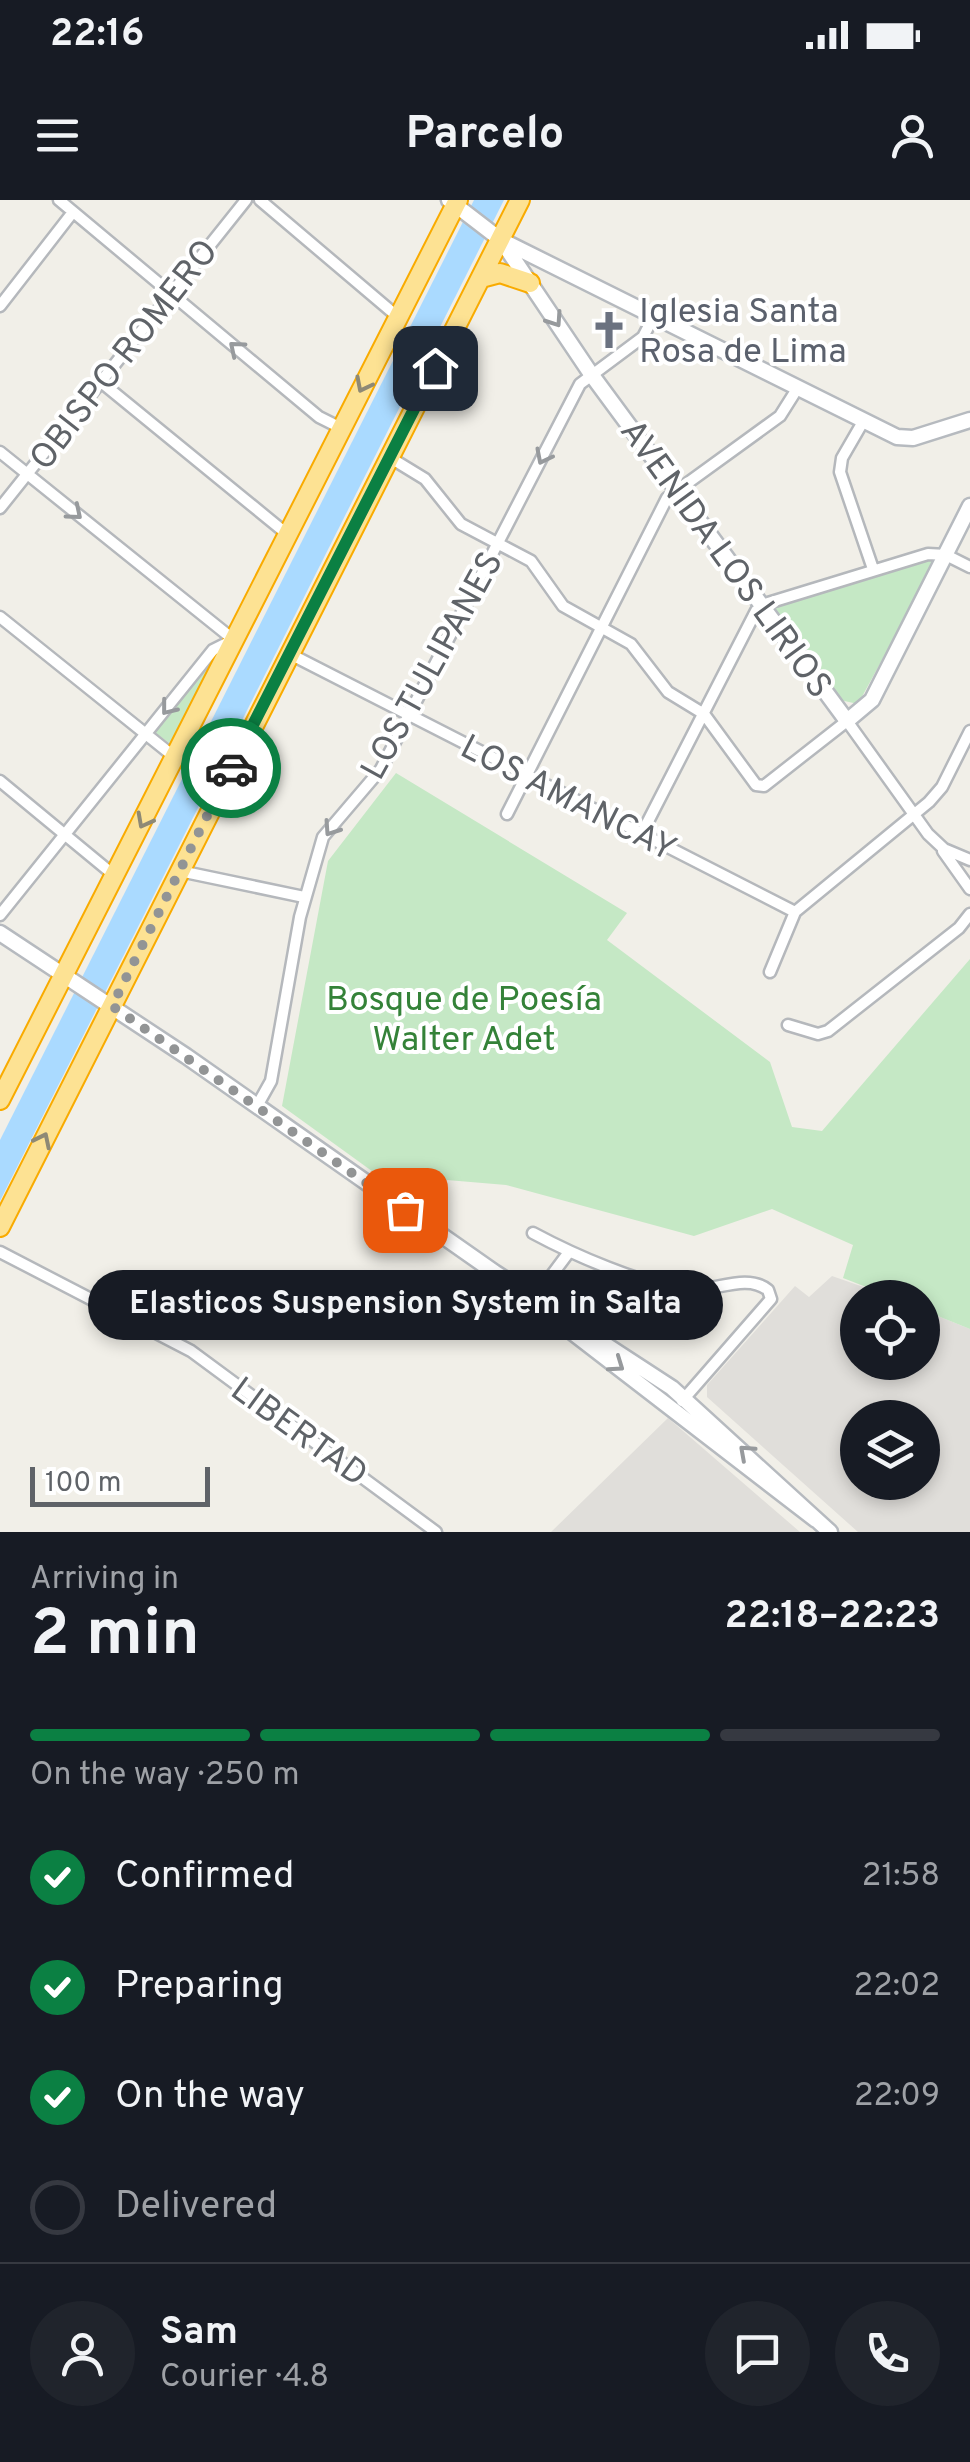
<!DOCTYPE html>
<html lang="en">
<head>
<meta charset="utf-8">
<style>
  body { margin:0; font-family:Overpass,sans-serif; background:#20242c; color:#f1f3f6; height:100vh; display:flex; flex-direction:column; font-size:38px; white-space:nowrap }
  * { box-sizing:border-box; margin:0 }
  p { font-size:32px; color:#9ea1a6 }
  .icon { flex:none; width:55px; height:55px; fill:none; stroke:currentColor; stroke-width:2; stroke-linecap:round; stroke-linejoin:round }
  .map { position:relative; height:1332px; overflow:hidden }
  .side { display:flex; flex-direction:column; background:#171b24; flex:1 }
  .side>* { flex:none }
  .controls { position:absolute; left:840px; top:1080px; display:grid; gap:20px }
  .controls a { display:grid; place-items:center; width:100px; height:100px; border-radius:50%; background:#171b24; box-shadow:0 5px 15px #0003; font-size:50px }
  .scale { position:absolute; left:30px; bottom:25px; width:180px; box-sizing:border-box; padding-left:10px; border:5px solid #5f6368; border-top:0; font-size:28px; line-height:35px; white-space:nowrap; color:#5f6368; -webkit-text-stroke:8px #fff; paint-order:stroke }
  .pin { position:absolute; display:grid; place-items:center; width:85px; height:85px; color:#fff; margin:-42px; border-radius:20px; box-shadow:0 5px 15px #0006 }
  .courier { position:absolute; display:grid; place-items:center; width:100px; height:100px; margin:-50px; border:8px solid #0b8043; border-radius:50%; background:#fff; color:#222; box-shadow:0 2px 12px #0007 }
  .bubble { position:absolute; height:70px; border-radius:35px; background:#171b24; box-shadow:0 5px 15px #0003; font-size:32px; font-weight:700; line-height:70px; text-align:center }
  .summary em { font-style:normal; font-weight:700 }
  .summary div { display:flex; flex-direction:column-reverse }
  .summary { display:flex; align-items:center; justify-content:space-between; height:170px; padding:0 30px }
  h1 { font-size:65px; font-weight:700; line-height:75px }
  .bar { display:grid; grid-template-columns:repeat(4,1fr); gap:15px 10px; align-content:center; height:120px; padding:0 30px }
  .bar i { height:12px; border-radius:8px; background:#363941 }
  .bar .selected { background:#0b8043 }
  .bar p { grid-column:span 4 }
  .line { display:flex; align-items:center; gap:25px; padding:0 30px; border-top:2px solid #363941 }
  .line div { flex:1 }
  .round { display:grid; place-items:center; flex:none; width:105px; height:105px; border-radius:52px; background:#20242c }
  ol { padding:0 30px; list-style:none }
  li { display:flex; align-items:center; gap:30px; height:110px }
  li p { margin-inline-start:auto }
  li .icon { padding:10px; border-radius:50%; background:#0b8043; color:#fff; stroke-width:4 }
  li:last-child { color:#9ea1a6 }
  li i { width:55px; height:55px; border:5px solid #363941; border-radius:50% }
  .status { display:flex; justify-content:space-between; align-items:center; height:70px; padding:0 50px; background:#171b24; direction:ltr }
  .status svg { height:28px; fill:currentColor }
  header { display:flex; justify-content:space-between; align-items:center; height:130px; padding:0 30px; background:#171b24; font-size:45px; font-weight:700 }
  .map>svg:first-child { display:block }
  .industrial { fill:#e0deda; fill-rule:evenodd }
  .green { fill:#c5e8c5 }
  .water { fill:#aadaff }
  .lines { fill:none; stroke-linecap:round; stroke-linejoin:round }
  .street-casing { stroke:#b5b8bc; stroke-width:15 }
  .secondary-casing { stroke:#b6babf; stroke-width:19 }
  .highway-casing { stroke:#f9ab00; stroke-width:22 }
  .street { stroke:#fff; stroke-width:10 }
  .secondary { stroke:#fff; stroke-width:14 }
  .highway { stroke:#fde293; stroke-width:18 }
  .oneway { stroke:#979a9d }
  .oneway2 { stroke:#8e8975 }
  .done { stroke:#929495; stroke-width:10; stroke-dasharray:0 18 }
  .route { stroke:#0b8043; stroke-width:12 }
  .labels { text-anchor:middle; stroke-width:8; stroke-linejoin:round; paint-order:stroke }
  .worship-label { font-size:35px; fill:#5b616d; stroke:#fff; text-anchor:start }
  .street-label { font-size:35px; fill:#5f6368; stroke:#fff }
  .park-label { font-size:35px; fill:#348238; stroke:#fff }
</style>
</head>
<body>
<div class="status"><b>22:16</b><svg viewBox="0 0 49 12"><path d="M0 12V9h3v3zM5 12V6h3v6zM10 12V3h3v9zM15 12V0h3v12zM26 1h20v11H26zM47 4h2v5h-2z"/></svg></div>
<header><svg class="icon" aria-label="menu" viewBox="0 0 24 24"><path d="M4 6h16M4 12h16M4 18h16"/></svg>Parcelo<svg class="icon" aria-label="person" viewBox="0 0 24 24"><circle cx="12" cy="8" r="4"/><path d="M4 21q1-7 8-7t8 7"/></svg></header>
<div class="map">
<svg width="970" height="1332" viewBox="0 0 970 1332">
  <rect width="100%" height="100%" fill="#f1efe8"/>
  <path class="industrial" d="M832,1076L892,1097L858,1098V1162H922L923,1110L970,1129V1332H858L707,1197V1185L795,1086L809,1097ZM858,1218H922V1282H858Z
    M668,1218L800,1332H551Z"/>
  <path class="green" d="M929,358L936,361L858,504L840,500L775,410L777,406Z
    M225,449L176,548L154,532L212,456Z
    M396,573L627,713L607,740L770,862L792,927L822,931L970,759V1129L923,1110L922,1098L892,1097L843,1078L853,1045L772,1009L694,1036L506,985L376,974L282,906L328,661Z"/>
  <path class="water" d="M474,0H504L0,1001V940Z"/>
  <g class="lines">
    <g class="street-casing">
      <path id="street" d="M59,0L319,217L341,228
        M260,0L398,117
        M0,106L73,12
        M101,182L287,334
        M864,220L842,258L840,272L873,369
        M0,252L234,440
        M389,257L425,279L461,324L531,361L563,406L631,444L668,492L704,514L756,585L764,586L847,521L928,634L944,649L970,660
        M0,308L246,0
        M0,417L177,559
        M290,454L795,712
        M0,581L115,676
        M507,614L667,298L780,216L797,189
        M641,635L756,411L768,403L928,354L946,355L970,367
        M943,651L970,689
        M180,671L304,697
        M0,715L213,450L233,440
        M770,772L795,712L929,602L942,587L970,531
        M788,825L818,834L828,831L959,728L970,714
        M257,906L271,881L300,717L323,637L381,569L580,184L643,137L654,116
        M533,1033C574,1055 640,1084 686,1090C712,1093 746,1072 768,1090L771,1099L682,1201
        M0,1052L191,1151L436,1332
        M531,1103L569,1052"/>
    </g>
    <g class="secondary-casing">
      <path id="secondary" d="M449,0L501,40L897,237L913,238L970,220
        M501,40L591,174L847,521L872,500L970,306
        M0,733L186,856L494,1072
        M816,1320L494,1072L672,1188L830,1332"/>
    </g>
    <g class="highway-casing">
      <path id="highway" d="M481,78L500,73L530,83
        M0,900L458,0
        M0,1027L520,0"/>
    </g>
    <use href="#street" class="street"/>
    <use href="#secondary" class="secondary"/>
    <use href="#highway" class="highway"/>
  </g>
  <defs><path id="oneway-chevron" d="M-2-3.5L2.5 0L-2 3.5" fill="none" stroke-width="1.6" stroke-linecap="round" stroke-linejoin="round" transform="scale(2.5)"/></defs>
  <g class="oneway">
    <use href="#oneway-chevron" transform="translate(555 120) rotate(56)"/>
    <use href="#oneway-chevron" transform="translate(236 148) rotate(-140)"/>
    <use href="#oneway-chevron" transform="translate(543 257) rotate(117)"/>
    <use href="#oneway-chevron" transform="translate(75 313) rotate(40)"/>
    <use href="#oneway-chevron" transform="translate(168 508) rotate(128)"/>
    <use href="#oneway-chevron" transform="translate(331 629) rotate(124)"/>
    <use href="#oneway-chevron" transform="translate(617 1165) rotate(35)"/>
    <use href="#oneway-chevron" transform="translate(746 1252) rotate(-138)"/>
  </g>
  <g class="oneway2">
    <use href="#oneway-chevron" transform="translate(363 185) rotate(117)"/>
    <use href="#oneway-chevron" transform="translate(144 621) rotate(118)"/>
    <use href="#oneway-chevron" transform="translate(43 940) rotate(-64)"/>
  </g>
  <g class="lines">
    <path class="done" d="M231,568L112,806L405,1010"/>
    <path class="route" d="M231,568L435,168"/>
  </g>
  <defs>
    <g id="church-bare" transform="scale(3)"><path d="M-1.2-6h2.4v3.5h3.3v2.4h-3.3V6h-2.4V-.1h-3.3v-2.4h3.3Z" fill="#6b7280" stroke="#fff" stroke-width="2.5" paint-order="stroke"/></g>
  </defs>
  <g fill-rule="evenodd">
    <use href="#church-bare" x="609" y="130"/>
  </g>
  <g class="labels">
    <g class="worship-label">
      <text x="639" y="122">Iglesia Santa<tspan x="639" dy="40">Rosa de Lima</tspan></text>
    </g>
    <g class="street-label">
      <text transform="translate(123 154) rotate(-52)" y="12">OBISPO ROMERO</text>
      <text transform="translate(727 358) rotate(54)" y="12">AVENIDA LOS LIRIOS</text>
      <text transform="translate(431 465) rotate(-61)" y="12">LOS TULIPANES</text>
      <text transform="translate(569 597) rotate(27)" y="12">LOS AMANCAY</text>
      <text transform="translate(300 1231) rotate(36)" y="12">LIBERTAD</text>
    </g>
    <g class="park-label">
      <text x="464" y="810">Bosque de Poesía<tspan x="464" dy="40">Walter Adet</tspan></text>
    </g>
  </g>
</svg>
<div class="controls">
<a><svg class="icon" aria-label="locate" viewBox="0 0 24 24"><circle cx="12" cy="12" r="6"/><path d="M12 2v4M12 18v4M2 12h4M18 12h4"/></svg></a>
<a><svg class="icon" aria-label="layers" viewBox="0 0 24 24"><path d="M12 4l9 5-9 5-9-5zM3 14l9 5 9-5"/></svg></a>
</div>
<div class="scale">100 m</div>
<div class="pin" style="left:405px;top:1010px;background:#ea580c"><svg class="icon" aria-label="bag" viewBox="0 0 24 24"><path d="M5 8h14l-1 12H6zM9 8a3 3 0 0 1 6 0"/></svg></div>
<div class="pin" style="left:435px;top:168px;background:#1f2937"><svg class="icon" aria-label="home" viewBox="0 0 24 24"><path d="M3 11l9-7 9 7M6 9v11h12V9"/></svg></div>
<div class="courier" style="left:231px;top:568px"><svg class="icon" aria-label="car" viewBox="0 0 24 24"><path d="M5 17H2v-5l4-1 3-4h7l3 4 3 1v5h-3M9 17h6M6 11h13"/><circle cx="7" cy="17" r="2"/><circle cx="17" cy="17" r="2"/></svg></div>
<div class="bubble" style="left:88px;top:1070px;width:635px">Elasticos Suspension System in Salta</div>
</div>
<section class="side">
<div class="summary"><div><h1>2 min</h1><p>Arriving in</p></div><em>22:18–22:23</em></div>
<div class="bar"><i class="selected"></i><i class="selected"></i><i class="selected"></i><i></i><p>On the way · 250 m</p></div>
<ol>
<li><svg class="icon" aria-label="check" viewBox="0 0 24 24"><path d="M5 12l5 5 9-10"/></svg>Confirmed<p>21:58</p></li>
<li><svg class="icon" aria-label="check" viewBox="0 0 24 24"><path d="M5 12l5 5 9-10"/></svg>Preparing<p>22:02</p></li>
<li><svg class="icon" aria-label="check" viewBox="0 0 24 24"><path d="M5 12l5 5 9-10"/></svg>On the way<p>22:09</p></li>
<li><i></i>Delivered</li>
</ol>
<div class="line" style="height:180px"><a class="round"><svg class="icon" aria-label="person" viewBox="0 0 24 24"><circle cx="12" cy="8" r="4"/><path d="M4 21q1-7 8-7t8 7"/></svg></a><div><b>Sam</b><p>Courier · 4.8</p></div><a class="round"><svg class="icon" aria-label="chat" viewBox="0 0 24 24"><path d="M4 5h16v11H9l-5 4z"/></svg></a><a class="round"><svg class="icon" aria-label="phone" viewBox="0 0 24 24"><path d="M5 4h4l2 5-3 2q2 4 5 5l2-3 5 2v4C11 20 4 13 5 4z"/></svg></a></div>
</section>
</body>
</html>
